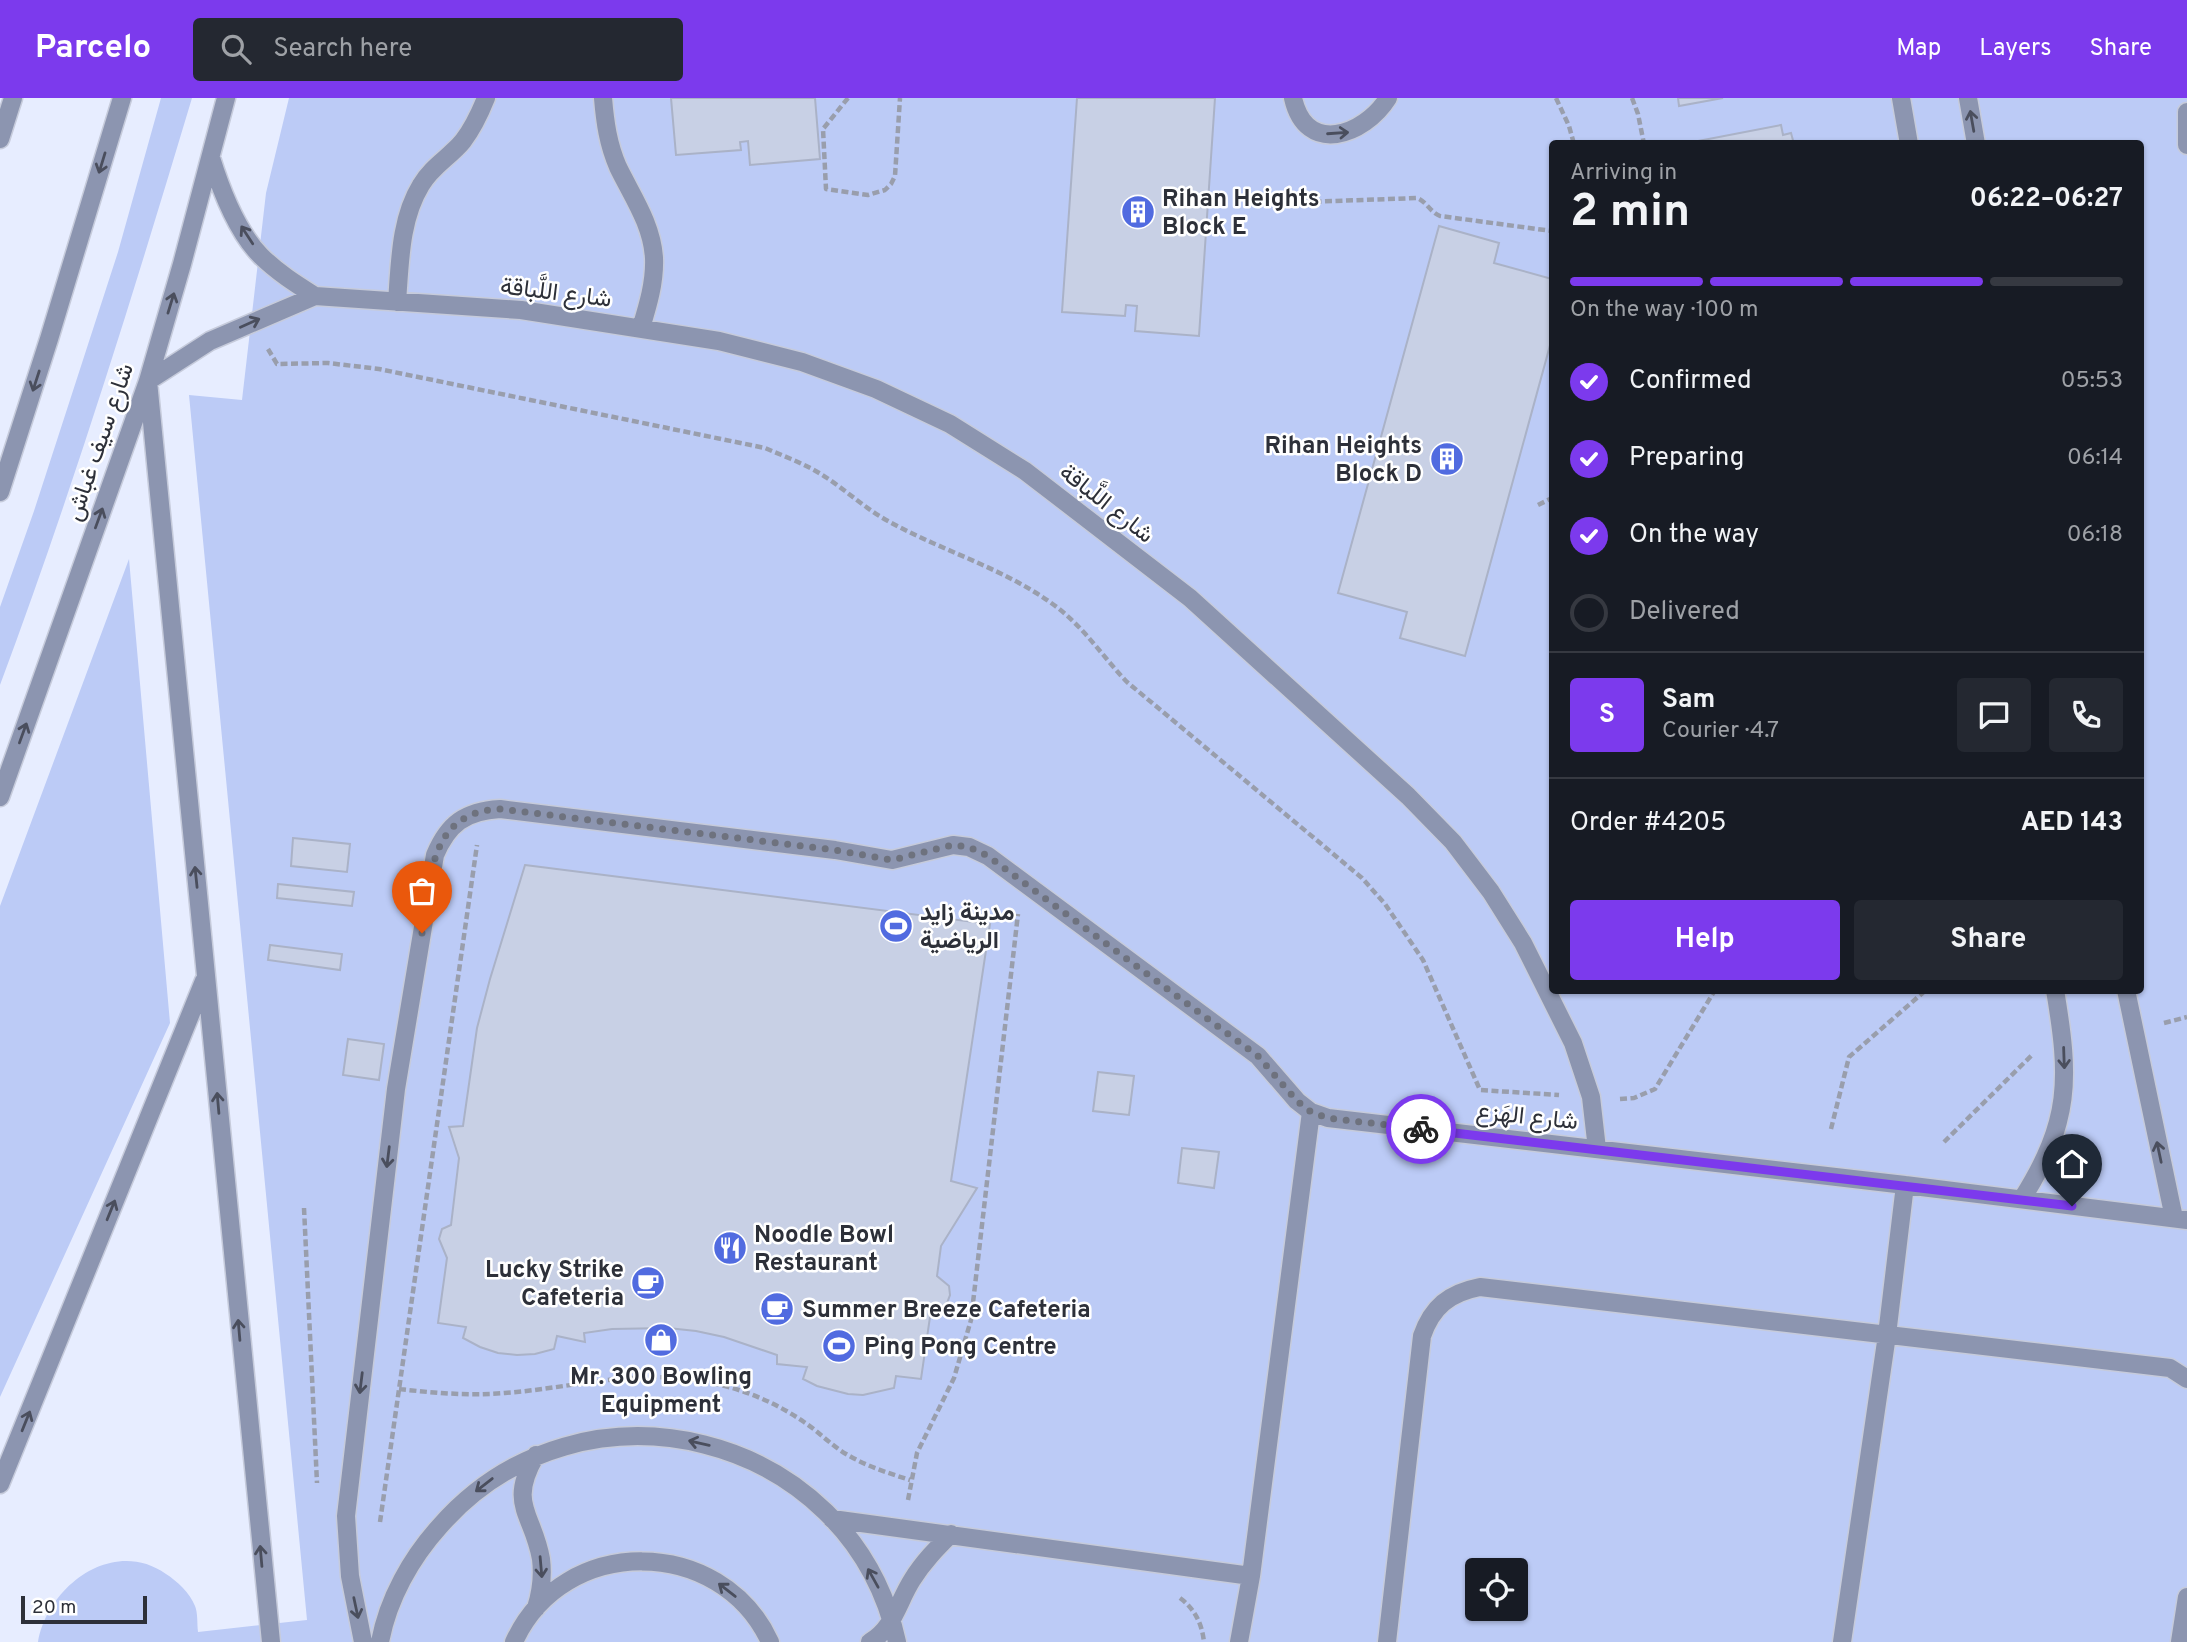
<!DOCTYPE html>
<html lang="en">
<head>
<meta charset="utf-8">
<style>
  body { margin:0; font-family:Overpass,Vazirmatn,sans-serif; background:#242831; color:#f1f3f6; height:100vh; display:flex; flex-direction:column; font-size:26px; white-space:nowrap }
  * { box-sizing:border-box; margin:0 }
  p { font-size:23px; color:#9ea1a6 }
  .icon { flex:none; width:38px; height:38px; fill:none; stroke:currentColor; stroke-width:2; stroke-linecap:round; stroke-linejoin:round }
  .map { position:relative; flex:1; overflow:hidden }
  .panel { position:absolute; left:1549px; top:42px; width:595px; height:854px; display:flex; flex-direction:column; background:#171b24; border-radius:7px; box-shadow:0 2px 5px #0004 }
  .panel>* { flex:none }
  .buttons { position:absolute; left:1465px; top:1460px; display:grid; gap:14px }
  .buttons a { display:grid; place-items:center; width:63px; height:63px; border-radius:7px; background:#171b24; box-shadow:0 2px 5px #0004; font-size:35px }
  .scale { position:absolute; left:21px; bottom:18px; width:126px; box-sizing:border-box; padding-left:7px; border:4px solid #2d3039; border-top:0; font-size:19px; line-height:24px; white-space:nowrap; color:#2d3039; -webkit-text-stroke:5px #fff; paint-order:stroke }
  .pin { position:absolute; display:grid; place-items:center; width:60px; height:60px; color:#fff; margin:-72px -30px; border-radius:50% 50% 50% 0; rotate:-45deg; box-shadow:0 0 7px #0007 }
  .pin .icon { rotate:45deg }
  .courier { position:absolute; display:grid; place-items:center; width:70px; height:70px; margin:-35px; border:5px solid #7c3aed; border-radius:50%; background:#fff; color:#222; box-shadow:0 2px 9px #0007 }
  .head em { font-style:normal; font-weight:700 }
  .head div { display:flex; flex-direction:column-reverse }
  .head { display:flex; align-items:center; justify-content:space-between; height:119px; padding:0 21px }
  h1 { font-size:46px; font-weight:700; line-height:52px }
  .bar { display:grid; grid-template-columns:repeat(4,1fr); gap:10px 7px; align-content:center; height:84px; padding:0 21px }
  .bar i { height:9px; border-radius:5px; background:#363941 }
  .bar .on { background:#7c3aed }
  .bar p { grid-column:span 4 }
  .line { display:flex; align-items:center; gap:18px; padding:0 21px; border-top:2px solid #363941 }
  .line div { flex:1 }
  .round { display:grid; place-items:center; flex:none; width:74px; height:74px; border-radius:7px; background:#242831 }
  ol { padding:0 21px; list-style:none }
  li { display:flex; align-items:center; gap:21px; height:77px }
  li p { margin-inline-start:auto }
  li .icon { padding:7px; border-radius:50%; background:#7c3aed; color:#fff; stroke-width:4 }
  li:last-child { color:#9ea1a6 }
  li i { width:38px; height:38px; border:4px solid #363941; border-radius:50% }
  .primary-button { display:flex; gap:14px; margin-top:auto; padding:14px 21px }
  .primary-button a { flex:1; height:80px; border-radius:7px; background:#7c3aed; color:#fff; font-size:28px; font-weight:700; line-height:80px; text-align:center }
  .primary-button a+a { background:#242831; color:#f1f3f6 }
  header { display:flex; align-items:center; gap:42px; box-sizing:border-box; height:98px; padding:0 35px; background:#7c3aed; color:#fff }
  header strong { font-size:33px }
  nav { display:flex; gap:38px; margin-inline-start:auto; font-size:24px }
  .search { width:490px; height:63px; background:#242831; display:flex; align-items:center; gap:18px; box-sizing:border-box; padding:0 24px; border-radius:7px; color:#9ea1a6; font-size:26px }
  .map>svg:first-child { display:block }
  .green { fill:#bccbf6; fill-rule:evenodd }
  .building { fill:#c8d0e5; stroke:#aab2c7; stroke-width:2 }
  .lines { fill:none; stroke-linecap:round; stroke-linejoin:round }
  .minor-casing { stroke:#c6cbdb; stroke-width:21 }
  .path { stroke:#999eac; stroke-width:4.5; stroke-dasharray:7 3.5; stroke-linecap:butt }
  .minor { stroke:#8c95b0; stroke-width:18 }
  .oneway { stroke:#4a4e5d }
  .done { stroke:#6e727e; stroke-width:7; stroke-dasharray:0 12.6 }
  .route { stroke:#7c3aed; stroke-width:9 }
  .labels { text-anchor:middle; stroke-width:5; stroke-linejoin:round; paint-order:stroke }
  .poi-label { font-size:24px; font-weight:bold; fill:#2d3039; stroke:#fff; text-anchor:start }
  .street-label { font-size:24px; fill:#2d3039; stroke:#fff }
</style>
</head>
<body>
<header>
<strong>Parcelo</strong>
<div class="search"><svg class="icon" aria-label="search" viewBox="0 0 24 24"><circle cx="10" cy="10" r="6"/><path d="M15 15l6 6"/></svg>Search here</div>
<nav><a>Map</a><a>Layers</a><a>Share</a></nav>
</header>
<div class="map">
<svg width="2187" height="1544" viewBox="0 0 2187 1544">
  <rect width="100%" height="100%" fill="#e7edff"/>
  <path class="green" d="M161,0H192C133,197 72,394 0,587V509L34,413L118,154Z
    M289,0H2187V1544H38C48,1487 114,1439 166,1476C177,1483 190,1495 195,1508C198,1515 197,1526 198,1534L307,1522L189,297L242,302L266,95ZM1552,46H2140V892H1552ZM1477,1472H1516V1510H1477Z
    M129,461L170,925L0,1299V808Z"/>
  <path class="building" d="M671,0H815L820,61L750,67L748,43L740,44L741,52L676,57Z
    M1077,0H1215L1199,238L1135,233L1137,208L1126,207L1125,218L1062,214Z
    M1678,0H1723L1679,8Z
    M1781,27L1783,37L1791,35L1794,46H1694L1693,44Z
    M1439,128L1499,145L1494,165L1552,181V240L1465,558L1400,540L1407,514L1338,495Z
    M293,740L350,746L347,774L291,768Z
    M525,767L990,826L951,1083L977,1090L941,1148L937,1178L949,1188L950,1197L947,1205L940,1210L931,1212L921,1281L896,1278L894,1290L863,1297L848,1296L817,1288L803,1281L807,1269L777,1266V1257L724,1239L696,1233L668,1230L612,1231L584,1235L585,1244L557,1238L554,1251L535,1256L517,1257L498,1255L480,1249L463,1240L466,1229L438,1225L447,1160L439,1141L442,1131L451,1127L459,1060L449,1029L463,1028L477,930L490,881Z
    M278,786L354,794L352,808L277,800Z
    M270,847L342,856L340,872L268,862Z
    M348,941L384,946L379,982L343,977Z
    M1098,974L1134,978L1129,1017L1093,1013Z
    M1182,1050L1219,1054L1214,1090L1178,1085Z"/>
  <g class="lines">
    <g class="minor-casing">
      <path id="minor" d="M603,0C605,24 608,46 618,69C632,98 652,126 654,160C655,184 648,207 641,230
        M1293,0C1306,58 1364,38 1388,0
        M1901,0L1909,46
        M1968,0L1976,46
        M2187,14V47
        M0,41L13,0
        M211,60C221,92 237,134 261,158C277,174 296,186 315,198
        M397,204C400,165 400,121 421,87C432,68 450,59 463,43C473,30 480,15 486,0
        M0,394L49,241L122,0
        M0,699L148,283L182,166L226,0
        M2126,892L2174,1120
        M2022,1101C2071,1023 2070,981 2055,892
        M536,1357C507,1407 533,1415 541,1461C543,1477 541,1494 536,1510
        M0,1386L204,883
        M832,1421L1251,1478
        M271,1544L148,283L210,243L315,198L521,212L719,243L802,264L876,291L950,326L1025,373L1190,500L1408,698L1453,744L1491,794L1523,845L1573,945L1591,999L1597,1051
        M363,1544L350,1478L346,1418L396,991L435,757C448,726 465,713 500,711L835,752L892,762L953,747L969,749L988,758L1258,958L1297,1003L1311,1014L1328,1020L1905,1087L2187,1122
        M380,1544C388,1501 411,1460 440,1428C581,1267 851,1333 897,1544
        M514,1544C563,1436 721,1437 770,1544
        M870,1544C894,1530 898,1504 912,1482C923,1464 937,1450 951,1436
        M1239,1544L1251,1478L1311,1014
        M1387,1544L1422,1238C1432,1209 1449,1195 1480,1189L2170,1270L2187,1281
        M1842,1544L1887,1237L1905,1087
        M2180,1544L2187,1499"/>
    </g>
    <path class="path" d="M848,0L823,31L826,91L868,97L885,92L891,86L895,78L900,0
      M1556,0L1569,28L1574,46
      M1632,0L1638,16L1644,46
      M1304,104L1417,100C1427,104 1430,114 1440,118L1552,133
      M268,251L277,266L328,265L379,271L765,350C786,359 808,367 827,380C848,394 866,411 888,423C944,454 1007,471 1058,510C1085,531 1104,560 1127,584L1362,780L1385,806L1423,862L1480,992L1559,997
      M1538,407L1552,400
      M2164,925L2187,919
      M1620,1001L1634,1000L1655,991L1715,892
      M1831,1031L1849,959L1926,892
      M1944,1044L2033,956
      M304,1110L317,1385
      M399,1291C434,1295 469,1298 505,1295C572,1290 639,1270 706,1284C741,1290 775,1304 804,1324C819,1334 831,1347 846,1356C866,1368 888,1375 910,1382
      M908,1402L917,1355L954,1280L971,1222L1018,816
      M380,1424L477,747
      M1180,1500C1195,1511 1202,1526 1204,1544"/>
    <use href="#minor" class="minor"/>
  </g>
  <defs><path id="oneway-shaft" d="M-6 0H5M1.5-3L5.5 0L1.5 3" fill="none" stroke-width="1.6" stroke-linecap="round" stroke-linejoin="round" transform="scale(1.75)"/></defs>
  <g class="oneway">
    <use href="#oneway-shaft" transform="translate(1972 23) rotate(-100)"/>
    <use href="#oneway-shaft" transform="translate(1338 35) rotate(-4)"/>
    <use href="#oneway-shaft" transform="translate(102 65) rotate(107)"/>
    <use href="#oneway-shaft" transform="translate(247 137) rotate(-123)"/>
    <use href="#oneway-shaft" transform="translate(171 205) rotate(-73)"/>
    <use href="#oneway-shaft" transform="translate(250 225) rotate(-24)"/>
    <use href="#oneway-shaft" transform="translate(36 283) rotate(108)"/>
    <use href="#oneway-shaft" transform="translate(99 420) rotate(-70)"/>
    <use href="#oneway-shaft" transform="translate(23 635) rotate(-70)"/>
    <use href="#oneway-shaft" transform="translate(196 779) rotate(-96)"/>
    <use href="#oneway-shaft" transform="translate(2064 960) rotate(88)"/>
    <use href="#oneway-shaft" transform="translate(218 1005) rotate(-95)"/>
    <use href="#oneway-shaft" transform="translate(2159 1054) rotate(-102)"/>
    <use href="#oneway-shaft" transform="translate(388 1059) rotate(97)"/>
    <use href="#oneway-shaft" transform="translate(111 1112) rotate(-68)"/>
    <use href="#oneway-shaft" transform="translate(239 1232) rotate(-95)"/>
    <use href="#oneway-shaft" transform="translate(361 1285) rotate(97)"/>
    <use href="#oneway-shaft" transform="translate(26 1323) rotate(-68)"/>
    <use href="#oneway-shaft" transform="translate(699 1345) rotate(-167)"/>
    <use href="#oneway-shaft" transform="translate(484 1387) rotate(142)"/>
    <use href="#oneway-shaft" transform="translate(261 1458) rotate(-95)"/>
    <use href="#oneway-shaft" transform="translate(541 1469) rotate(85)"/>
    <use href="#oneway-shaft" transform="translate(873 1480) rotate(-119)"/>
    <use href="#oneway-shaft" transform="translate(727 1492) rotate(-142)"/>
    <use href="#oneway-shaft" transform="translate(356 1510) rotate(78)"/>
  </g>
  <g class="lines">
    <path class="done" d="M422,835C431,781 428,714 500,711L835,752L892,762L953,747L969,749L988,758L1258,958L1297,1003L1311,1014L1328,1020L1421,1031"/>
    <path class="route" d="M1421,1031L2072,1108"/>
  </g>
  <defs>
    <g id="building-disc" transform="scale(1.75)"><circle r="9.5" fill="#516be0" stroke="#fff"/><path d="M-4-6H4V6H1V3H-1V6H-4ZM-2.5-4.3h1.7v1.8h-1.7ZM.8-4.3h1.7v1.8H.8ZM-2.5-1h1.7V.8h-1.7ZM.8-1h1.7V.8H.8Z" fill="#fff"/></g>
    <g id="stadium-disc" transform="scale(1.75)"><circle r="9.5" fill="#516be0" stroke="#fff"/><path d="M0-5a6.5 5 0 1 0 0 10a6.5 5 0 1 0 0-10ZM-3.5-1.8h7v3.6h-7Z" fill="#fff"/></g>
    <g id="restaurant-disc" transform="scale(1.75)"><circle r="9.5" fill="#516be0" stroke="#fff"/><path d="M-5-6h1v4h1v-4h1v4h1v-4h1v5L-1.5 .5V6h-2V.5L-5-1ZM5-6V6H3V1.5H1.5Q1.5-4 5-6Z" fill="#fff"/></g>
    <g id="cafe-disc" transform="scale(1.75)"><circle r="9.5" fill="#516be0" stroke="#fff"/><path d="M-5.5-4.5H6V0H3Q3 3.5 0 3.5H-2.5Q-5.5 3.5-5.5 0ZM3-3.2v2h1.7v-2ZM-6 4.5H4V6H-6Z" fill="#fff"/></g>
    <g id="shop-disc" transform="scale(1.75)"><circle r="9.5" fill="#516be0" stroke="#fff"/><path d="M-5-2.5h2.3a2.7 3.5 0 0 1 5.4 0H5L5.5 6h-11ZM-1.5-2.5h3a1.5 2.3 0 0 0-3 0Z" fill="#fff"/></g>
  </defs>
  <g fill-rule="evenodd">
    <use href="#building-disc" x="1138" y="114"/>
    <use href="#building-disc" x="1447" y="361"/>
    <use href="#stadium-disc" x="896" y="828"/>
    <use href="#restaurant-disc" x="730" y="1150"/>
    <use href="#cafe-disc" x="648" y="1185"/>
    <use href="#cafe-disc" x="777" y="1211"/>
    <use href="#shop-disc" x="661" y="1242"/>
    <use href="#stadium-disc" x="839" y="1248"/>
  </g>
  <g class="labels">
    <g class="poi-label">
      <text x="1162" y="108">Rihan Heights<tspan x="1162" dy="28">Block E</tspan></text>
      <text x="1422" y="355" text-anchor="end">Rihan Heights<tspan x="1422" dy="28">Block D</tspan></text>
      <text x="920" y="822">مدينة زايد<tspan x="920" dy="28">الرياضية</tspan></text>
      <text x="754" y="1144">Noodle Bowl<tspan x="754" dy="28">Restaurant</tspan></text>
      <text x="624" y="1179" text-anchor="end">Lucky Strike<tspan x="624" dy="28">Cafeteria</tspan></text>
      <text x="802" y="1219">Summer Breeze Cafeteria</text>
      <text x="864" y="1256">Ping Pong Centre</text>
      <text x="661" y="1286" text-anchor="middle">Mr. 300 Bowling<tspan x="661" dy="28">Equipment</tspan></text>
    </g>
    <g class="street-label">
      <text transform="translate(556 194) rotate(7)" y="8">شارع اللَّباقة</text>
      <text transform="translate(99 344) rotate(-71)" y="8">شارع سيف غباش</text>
      <text transform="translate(1107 405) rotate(38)" y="8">شارع اللَّباقة</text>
      <text transform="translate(1527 1018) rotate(6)" y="8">شارع الهَزع</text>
    </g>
  </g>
</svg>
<div class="buttons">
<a><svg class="icon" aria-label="locate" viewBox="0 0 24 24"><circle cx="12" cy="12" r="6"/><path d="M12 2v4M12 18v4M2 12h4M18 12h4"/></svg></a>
</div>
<div class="scale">20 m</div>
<div class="pin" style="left:422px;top:835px;background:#ea580c"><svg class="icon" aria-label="bag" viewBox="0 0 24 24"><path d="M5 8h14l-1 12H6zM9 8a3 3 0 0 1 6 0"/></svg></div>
<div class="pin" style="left:2072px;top:1108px;background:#1f2937"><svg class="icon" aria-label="home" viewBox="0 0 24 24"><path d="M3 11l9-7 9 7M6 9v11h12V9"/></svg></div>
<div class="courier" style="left:1421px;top:1031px"><svg class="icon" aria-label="bike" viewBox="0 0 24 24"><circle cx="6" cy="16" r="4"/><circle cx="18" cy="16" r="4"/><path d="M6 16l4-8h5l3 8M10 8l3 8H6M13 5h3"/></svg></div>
<section class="panel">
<div class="head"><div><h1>2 min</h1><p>Arriving in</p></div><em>06:22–06:27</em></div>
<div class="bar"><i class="on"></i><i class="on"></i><i class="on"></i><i></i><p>On the way · 100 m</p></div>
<ol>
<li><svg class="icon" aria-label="check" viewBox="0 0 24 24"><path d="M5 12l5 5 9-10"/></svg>Confirmed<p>05:53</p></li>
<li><svg class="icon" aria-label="check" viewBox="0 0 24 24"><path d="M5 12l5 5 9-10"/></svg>Preparing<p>06:14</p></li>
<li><svg class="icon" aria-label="check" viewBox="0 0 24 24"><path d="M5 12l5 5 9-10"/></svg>On the way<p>06:18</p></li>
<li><i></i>Delivered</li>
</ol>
<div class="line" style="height:126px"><b class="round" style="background:#7c3aed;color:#fff">S</b><div><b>Sam</b><p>Courier · 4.7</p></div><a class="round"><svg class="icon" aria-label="chat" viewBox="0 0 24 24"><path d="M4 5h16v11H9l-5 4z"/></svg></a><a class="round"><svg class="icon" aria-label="phone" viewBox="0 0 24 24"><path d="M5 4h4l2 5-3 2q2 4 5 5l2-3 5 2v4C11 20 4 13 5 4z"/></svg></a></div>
<div class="line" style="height:91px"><div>Order #4205</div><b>AED 143</b></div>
<div class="primary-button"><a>Help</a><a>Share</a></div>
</section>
</div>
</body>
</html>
